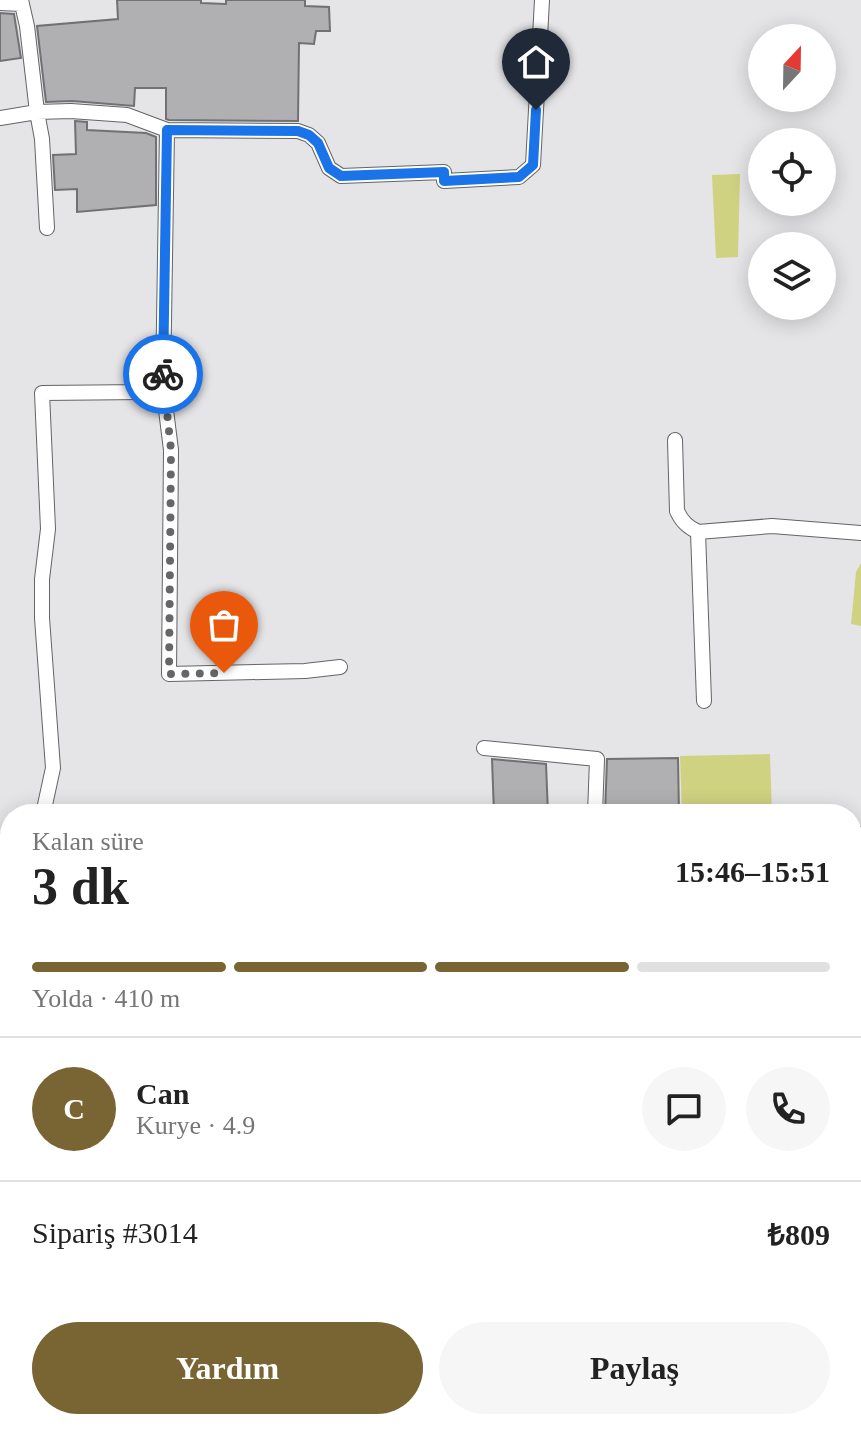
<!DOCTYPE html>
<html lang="tr">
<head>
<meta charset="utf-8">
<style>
  body { margin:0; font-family:Georgia,serif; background:#f6f6f6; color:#222; height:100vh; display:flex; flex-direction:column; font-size:30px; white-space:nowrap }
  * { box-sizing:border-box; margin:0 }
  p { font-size:26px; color:#767676 }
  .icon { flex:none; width:44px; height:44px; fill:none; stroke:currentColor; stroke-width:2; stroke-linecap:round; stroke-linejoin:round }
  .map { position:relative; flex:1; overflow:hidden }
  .details { position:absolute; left:0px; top:804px; width:862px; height:626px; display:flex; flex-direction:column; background:#fff; border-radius:32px 32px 0 0; box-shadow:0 4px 20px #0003 }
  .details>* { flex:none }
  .needle { width:52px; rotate:22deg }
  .controls { position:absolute; left:748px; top:24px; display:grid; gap:16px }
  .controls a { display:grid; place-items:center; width:88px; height:88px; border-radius:50%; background:#fff; box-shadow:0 4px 20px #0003; font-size:40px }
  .pin { position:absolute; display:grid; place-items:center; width:68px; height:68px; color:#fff; margin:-82px -34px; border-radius:50% 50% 50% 0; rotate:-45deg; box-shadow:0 0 8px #0007 }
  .pin .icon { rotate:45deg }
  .courier { position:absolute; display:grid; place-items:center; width:80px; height:80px; margin:-40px; border:6px solid #1a73e8; border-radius:50%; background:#fff; color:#222; box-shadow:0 2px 10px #0007 }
  .summary em { font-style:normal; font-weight:800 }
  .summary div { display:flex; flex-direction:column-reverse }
  .summary { display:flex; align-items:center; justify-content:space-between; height:136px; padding:0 32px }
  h1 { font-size:52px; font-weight:800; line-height:60px }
  .bar { display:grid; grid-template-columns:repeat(4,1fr); gap:12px 8px; align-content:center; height:96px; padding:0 32px }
  .bar i { height:10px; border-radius:6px; background:#e0e0e0 }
  .bar .active { background:#796534 }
  .bar p { grid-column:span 4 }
  .line { display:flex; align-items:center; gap:20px; padding:0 32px; border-top:2px solid #e0e0e0 }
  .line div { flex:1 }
  .round { display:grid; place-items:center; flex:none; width:84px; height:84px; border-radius:42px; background:#f6f6f6 }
  .primary-button { display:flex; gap:16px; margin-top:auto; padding:16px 32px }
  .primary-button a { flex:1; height:92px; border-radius:48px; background:#796534; color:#fff; font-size:32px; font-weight:800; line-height:92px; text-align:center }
  .primary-button a+a { background:#f6f6f6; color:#222 }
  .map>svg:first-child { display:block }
  .green { fill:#cfd280 }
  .sand { fill:#e6dcb7 }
  .water { fill:#69a5ee }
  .building { fill:#b0afb1; stroke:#717072; stroke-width:2 }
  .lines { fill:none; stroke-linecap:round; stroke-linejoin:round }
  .minor-casing { stroke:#646467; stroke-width:16 }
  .minor { stroke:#fff; stroke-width:14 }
  .done { stroke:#666668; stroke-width:8; stroke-dasharray:0 14.4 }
  .route { stroke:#1a73e8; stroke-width:10 }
</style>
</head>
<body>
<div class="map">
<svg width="861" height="1429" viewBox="0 0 861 1429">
  <rect width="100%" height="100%" fill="#e5e5e8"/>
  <path class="green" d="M740,174L738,257L716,258L712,175Z
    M861,563V626L851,624L856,572Z
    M770,754L772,814H682L680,756Z"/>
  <path class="sand" d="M852,1178H861V1232L852,1233Z
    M10,1220V1297H0V1221Z"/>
  <path class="water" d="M861,1232V1429H0V1297H10V1420H852V1233Z"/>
  <path class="building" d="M117,0H201V3L226,4V0H305V6L329,7L330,31H316L314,44L299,43L298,121L169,120L166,119V88H135L134,106L72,101L46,102L37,26L118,19Z
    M0,13L14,14L21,58L0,61Z
    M75,121L87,122V130L146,133L156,137V205L77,212V189L55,190L53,155L76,154Z
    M678,758L679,814H605L607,759Z
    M492,759L546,764L548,814H494Z
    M852,1044L861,1046V1126L852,1124Z"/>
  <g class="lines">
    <g class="minor-casing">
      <path id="minor" d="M21,0L27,26L37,112L42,139L47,228
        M0,3L22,4
        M0,118L37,112L71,111L127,115L167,130L298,131L309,135L318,143L329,168L341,176L444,172V181L519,177L533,165L542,0
        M167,130L163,386L171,450L169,674L305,671L340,667
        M675,440L677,511C682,522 688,527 698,532L772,526L861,533
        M698,532L704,701
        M484,748L597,759L595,814
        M43,814L53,768L42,618V579L48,529L42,393L144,392L163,386
        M852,834H861
        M0,920L10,921
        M852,1034L861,1036
        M852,1156H861
        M0,1163H10"/>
    </g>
    <use href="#minor" class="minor"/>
  </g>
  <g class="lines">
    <path class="done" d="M163,374L171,450L169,674L224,673"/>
    <path class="route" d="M163,374L167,130L298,131L309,135L318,143L329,168L341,176L444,172V181L519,177L533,165L536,110"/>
  </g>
</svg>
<div class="controls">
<a><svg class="needle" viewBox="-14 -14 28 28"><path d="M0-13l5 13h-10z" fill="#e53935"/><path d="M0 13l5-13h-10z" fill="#767676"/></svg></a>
<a><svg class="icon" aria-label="locate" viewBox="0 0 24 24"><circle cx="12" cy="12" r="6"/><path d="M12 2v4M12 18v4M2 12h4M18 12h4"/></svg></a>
<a><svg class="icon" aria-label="layers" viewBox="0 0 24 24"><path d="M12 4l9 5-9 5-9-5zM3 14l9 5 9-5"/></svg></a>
</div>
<div class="pin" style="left:224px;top:673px;background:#ea580c"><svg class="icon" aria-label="bag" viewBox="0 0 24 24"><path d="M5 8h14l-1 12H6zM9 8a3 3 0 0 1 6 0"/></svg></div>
<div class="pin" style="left:536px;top:110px;background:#1f2937"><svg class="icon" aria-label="home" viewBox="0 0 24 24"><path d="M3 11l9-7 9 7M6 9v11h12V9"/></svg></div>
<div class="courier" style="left:163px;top:374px"><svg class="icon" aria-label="bike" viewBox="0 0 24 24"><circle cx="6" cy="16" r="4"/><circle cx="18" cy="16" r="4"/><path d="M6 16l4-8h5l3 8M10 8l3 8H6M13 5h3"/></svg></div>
<section class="details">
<div class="summary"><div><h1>3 dk</h1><p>Kalan süre</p></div><em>15:46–15:51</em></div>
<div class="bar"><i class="active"></i><i class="active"></i><i class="active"></i><i></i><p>Yolda · 410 m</p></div>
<div class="line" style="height:144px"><b class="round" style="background:#796534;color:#fff">C</b><div><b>Can</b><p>Kurye · 4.9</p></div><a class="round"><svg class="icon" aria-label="chat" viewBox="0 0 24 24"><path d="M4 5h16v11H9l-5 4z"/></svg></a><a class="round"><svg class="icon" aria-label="phone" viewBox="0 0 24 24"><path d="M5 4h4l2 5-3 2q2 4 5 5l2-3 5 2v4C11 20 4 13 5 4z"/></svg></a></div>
<div class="line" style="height:104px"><div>Sipariş #3014</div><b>₺809</b></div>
<div class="primary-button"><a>Yardım</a><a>Paylaş</a></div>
</section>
</div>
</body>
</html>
